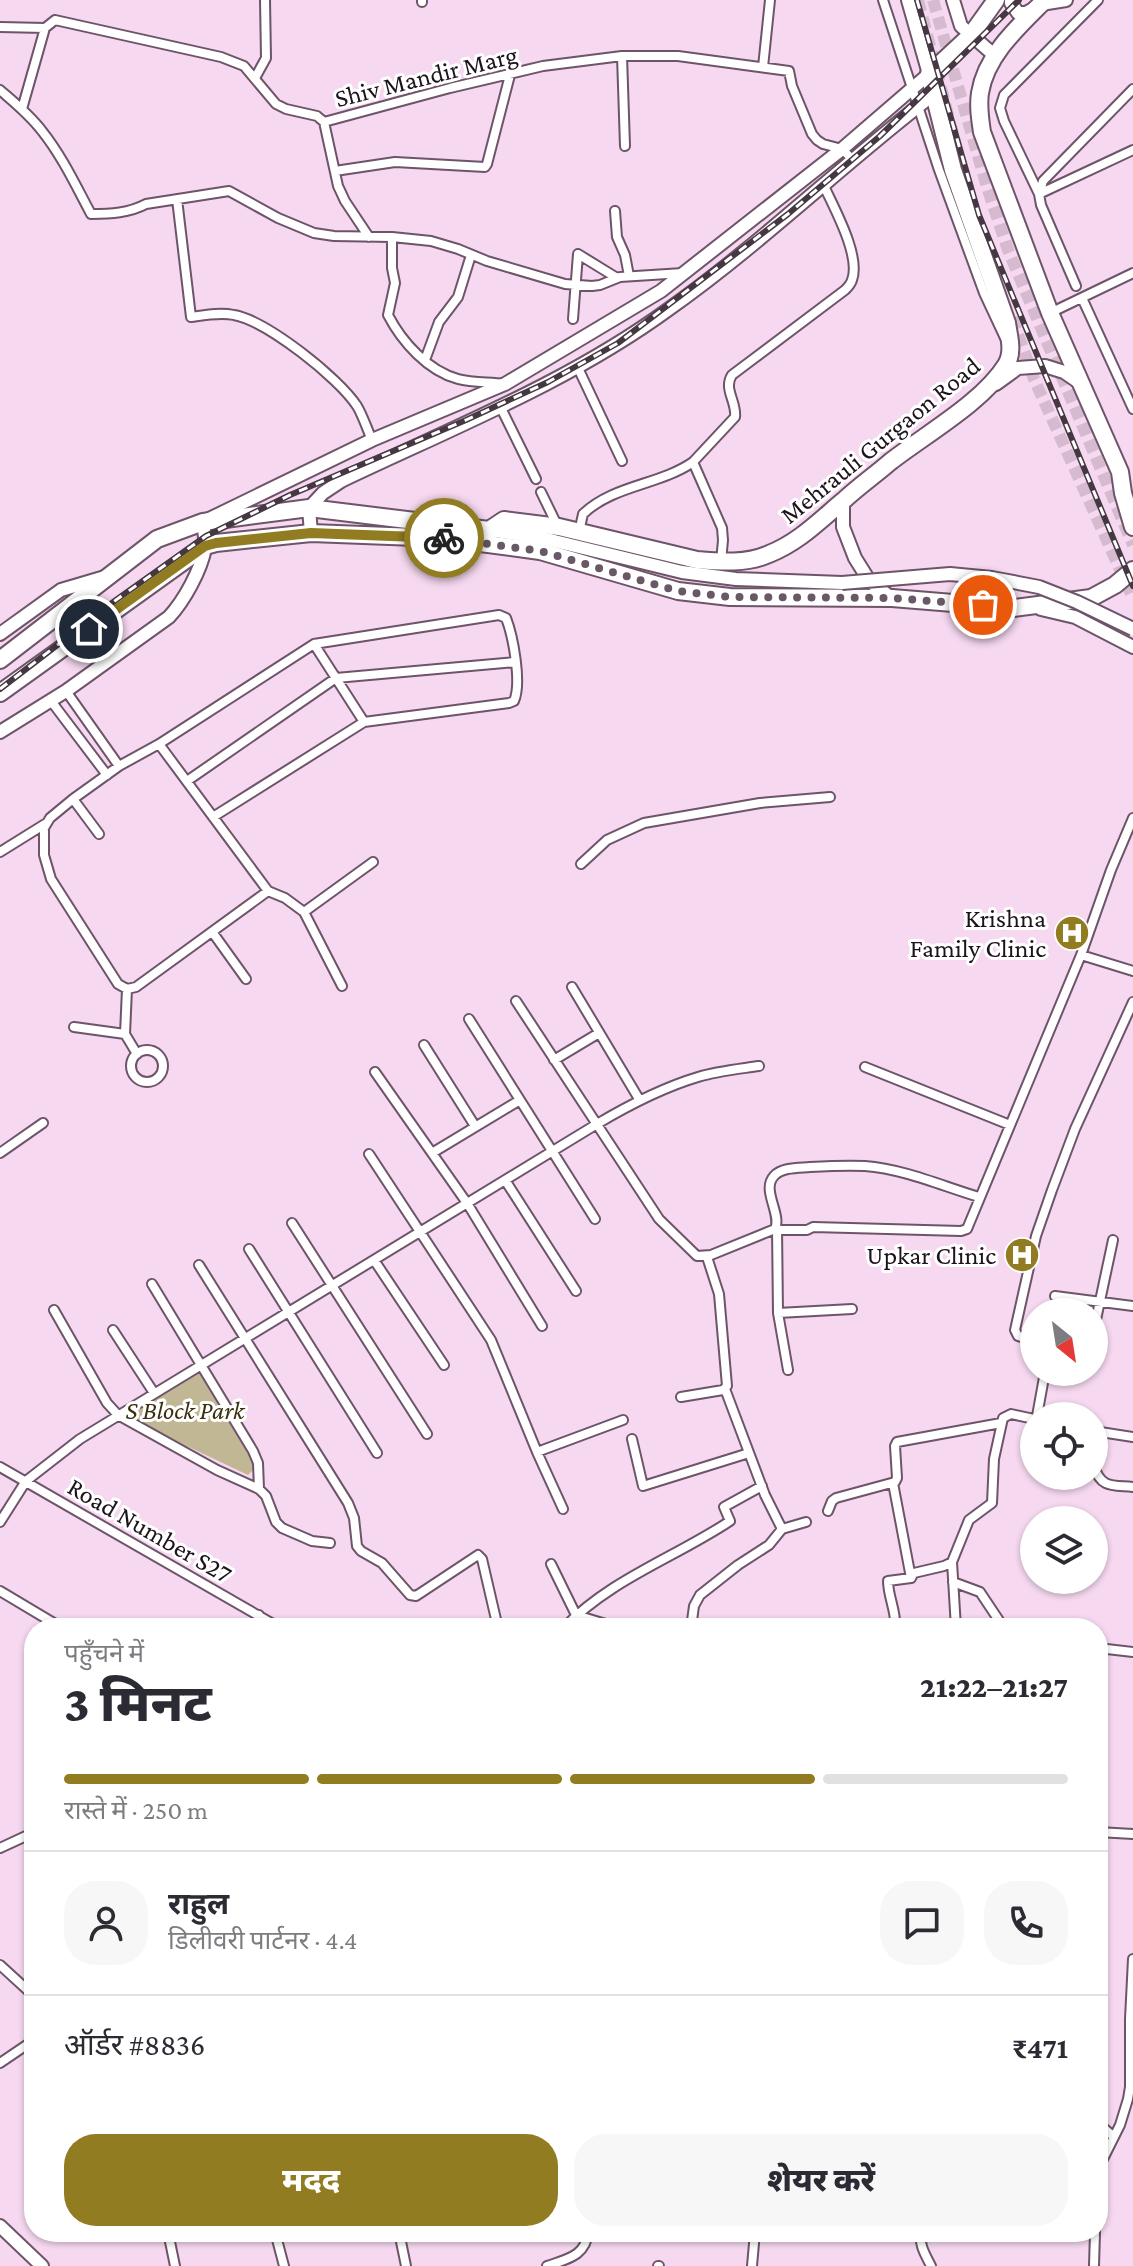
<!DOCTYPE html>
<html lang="hi">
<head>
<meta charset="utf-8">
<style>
  body { margin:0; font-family:"Crimson Pro","Noto Sans Devanagari",serif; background:#f7f7f7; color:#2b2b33; height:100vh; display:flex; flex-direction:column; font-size:30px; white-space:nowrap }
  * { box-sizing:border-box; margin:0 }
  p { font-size:26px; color:#7c7c81 }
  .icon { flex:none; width:44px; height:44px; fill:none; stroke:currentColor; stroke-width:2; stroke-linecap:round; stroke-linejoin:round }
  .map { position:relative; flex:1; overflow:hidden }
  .details { position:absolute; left:24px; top:1618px; width:1084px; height:624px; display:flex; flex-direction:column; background:#fff; border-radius:32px; box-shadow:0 2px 6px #0004 }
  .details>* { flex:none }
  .needle { width:52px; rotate:150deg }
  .buttons { position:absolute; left:1020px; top:1298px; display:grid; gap:16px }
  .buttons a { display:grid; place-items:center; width:88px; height:88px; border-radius:50%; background:#fff; box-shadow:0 2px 6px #0004; font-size:40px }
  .pin { position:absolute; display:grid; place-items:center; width:68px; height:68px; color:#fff; margin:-34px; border:4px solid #fff; border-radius:50%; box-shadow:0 2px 8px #0007 }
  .courier { position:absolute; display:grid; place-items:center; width:80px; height:80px; margin:-40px; border:6px solid #927c22; border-radius:50%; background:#fff; color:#222; box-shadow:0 2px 10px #0007 }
  .headline em { font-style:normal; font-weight:800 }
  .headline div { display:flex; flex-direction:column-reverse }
  .headline { display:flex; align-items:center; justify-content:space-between; height:136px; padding:0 40px }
  h1 { font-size:52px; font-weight:800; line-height:60px }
  .bar { display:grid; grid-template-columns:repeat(4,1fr); gap:12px 8px; align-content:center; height:96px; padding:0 40px }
  .bar i { height:10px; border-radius:6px; background:#e1e1e2 }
  .bar .selected { background:#927c22 }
  .bar p { grid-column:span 4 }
  .line { display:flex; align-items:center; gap:20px; padding:0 40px; border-top:2px solid #e1e1e2 }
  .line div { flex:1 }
  .round { display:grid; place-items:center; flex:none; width:84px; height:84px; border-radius:32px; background:#f7f7f7 }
  .action { display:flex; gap:16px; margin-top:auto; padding:16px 40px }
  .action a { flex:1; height:92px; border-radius:32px; background:#927c22; color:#fff; font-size:32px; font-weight:800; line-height:92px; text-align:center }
  .action a+a { background:#f7f7f7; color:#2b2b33 }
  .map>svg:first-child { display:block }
  .green { fill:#c1b794 }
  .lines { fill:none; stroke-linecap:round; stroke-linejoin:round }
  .secondary-tunnel { stroke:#d5bad0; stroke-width:12; stroke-dasharray:12 6; stroke-linecap:butt }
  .street-casing { stroke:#6d5468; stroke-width:12 }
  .secondary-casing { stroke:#6d5468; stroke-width:16 }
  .primary-casing { stroke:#6d5468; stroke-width:16 }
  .highway-casing { stroke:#6d5468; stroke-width:20 }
  .street { stroke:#fff; stroke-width:8 }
  .secondary { stroke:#fff; stroke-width:12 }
  .primary { stroke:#fff; stroke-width:12 }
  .highway { stroke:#fff; stroke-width:16 }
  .rail-casing { stroke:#453843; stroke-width:6 }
  .rail { stroke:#fff; stroke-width:3; stroke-dasharray:9; stroke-linecap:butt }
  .primary-bridge-casing { stroke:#6d5468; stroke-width:16; stroke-linecap:butt }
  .primary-bridge { stroke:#fff; stroke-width:12 }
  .done { stroke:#695866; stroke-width:8; stroke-dasharray:0 14.4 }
  .route { stroke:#927c22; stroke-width:10 }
  .labels { text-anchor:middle; stroke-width:6; stroke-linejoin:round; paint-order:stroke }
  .street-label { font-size:26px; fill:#1d131b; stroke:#fff }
  .poi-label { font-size:26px; fill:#1d131b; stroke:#fff; text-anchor:end }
  .park-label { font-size:26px; font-style:italic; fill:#3a300e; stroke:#fff }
</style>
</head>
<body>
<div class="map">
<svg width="1133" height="2266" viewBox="0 0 1133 2266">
  <rect width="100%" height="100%" fill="#f6d8f0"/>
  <path class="green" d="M197,1365L258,1465L248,1475L115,1412Z"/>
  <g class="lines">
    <path class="secondary-tunnel" d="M918,0L969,195
      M933,0L987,187L1008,250L1133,545
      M1012,318L1034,379L1133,598"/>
    <g class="street-casing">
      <path id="street" d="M883,0L939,170L984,293L1005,338
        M422,2V0
        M0,27L45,28L55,20L221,57L244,66L276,104L286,109L317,116L324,122L450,88L543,66L622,56H678L789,71L792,86L812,134L817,140L823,144L842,149L854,161
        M622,56L625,146
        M763,67L770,0
        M255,78L266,58L265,0
        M0,90C15,103 30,115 42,131C62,156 76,186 91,214C111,214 129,213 146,204L229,191L278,218L314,233L334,236L392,237L431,241L458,249L487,261L565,284L592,286L600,285L620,277L683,273
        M22,109L45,28
        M324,122L338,186L345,201L369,237
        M335,171L395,162L485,167L487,164L510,75
        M1039,194L1004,121L1000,108L1004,95L1098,0
        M1039,194L1043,181L1133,89
        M177,199L191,317C205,315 220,312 234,315C267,321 339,378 357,406C363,416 367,429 372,440
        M615,211L617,237L625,255L629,276
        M392,237V268L395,283L388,315C402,342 428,371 458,379C473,383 489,382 504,384
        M1076,286L1041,205L1039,194L1133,150
        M1082,298L1133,409
        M1050,313L1133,273
        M573,319L578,254L617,278
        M425,360L439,322L458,297L471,255
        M578,368L622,461
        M500,406L536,479
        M541,492L558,527
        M579,532L583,514C613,485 660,485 693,462
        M721,562L723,540L722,528L693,462L735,417C737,402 723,389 732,375L845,290C848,287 851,284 852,280C861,256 834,208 824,186
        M314,644L364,722
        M66,691L119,766
        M51,701L107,775
        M159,744L268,891L285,898L304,912L342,986
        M187,781L336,678L515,662
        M73,799L99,834
        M213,817L364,722L509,703L514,701C522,683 513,636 506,618L499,615L314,644L159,744L119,766L73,799L50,818L44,828V855L51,879L118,984L127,989L136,987L268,891
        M0,852L45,824
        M581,864L607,840L644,823L760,803L830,797
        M304,912L373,862
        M213,933L246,979
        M1081,955L1133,971
        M572,987L639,1099
        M127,989L125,1034L137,1054
        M516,1001L659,1219L697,1256L711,1255L775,1229C782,1214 761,1190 774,1176C782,1167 799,1168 810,1167C828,1166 847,1165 865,1166C904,1169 942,1186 979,1197
        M469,1019L595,1219
        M74,1027L125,1034
        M424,1045L475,1126
        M131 1066a16 16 0 1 1 32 0a16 16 0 1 1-32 0Z
        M554,1060L599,1033
        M865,1067L1010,1125
        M375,1072L467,1203L542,1326
        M0,1153L43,1123
        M432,1153L520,1100
        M369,1154L491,1340L537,1452L623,1420
        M505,1180L576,1291
        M292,1223L427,1434
        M777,1228L778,1313L788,1370
        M777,1230H807L813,1227L961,1231L967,1229L1081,955L1111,870L1133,818
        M249,1249L377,1453
        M374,1260L444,1365
        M199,1265L348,1503L354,1518L357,1546L361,1551L382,1563L410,1595L416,1596L478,1555L482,1559L498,1628
        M152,1284L253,1451L258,1463L259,1489
        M1055,1296L1133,1306
        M54,1310L107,1403L118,1415L217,1470L259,1489L266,1496L276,1522L282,1528L312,1541L330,1543
        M778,1313L852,1309
        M1094,1329L1113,1240
        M113,1330L154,1393
        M1034,1341L1018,1336L1015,1330L1036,1236L1052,1190L1075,1129L1133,1002
        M725,1389L765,1495L782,1529
        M681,1397L723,1390L727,1386L719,1294L707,1257
        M1037,1416L1045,1372
        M1094,1431L1133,1437
        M632,1439L643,1486L749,1453
        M537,1452L563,1509
        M1094,1466C1101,1489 1113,1485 1133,1487
        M0,1467L280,1628
        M893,1483L911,1578
        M828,1511L832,1501L836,1498L895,1482L897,1478L895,1446L897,1442L1001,1423
        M0,1522L26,1481L80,1439L597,1124C629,1105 661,1088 698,1077C717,1071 739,1069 759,1066
        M952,1562L956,1628
        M551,1564L576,1615L619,1628
        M953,1582L980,1592L1004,1628
        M0,1591L62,1628
        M252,1628L259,1615
        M564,1628C609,1580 676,1557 730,1521L724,1507L762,1486
        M658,1628H672
        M691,1628L694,1606L700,1595L738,1565L769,1545L782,1529L806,1522
        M895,1628C897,1613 888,1597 888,1581L911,1578L914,1573L944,1566L952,1562L969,1520L992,1503L994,1459L1003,1418L1011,1414L1034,1419
        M1098,1648L1133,1652
        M1098,1832L1133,1834
        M0,1848L26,1836
        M0,1965L34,1996
        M0,2063L34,2040
        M1098,2123L1114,2137
        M1098,2169L1120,2125L1128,2099L1130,2087V2019L1133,1959
        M168,2232L175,2266
        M275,2232L284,2266
        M399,2232L406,2266
        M921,2232C919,2245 925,2254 931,2266
        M547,2266C567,2259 586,2256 588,2232
        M658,2266H659
        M752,2266L755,2232
        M1094,2266L1095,2232"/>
    </g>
    <g class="secondary-casing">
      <path id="secondary" d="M953,0L961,26L994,55
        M1041,4L1066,0
        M311,533L309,508L323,493L341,481C452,428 569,382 669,309C762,243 844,163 934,94
        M1041,609L1075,617L1133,647
        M0,732L66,691L169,617C184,601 201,570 205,548C206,540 204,530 203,522L372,440L505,384L661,291L842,149L929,74L908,0
        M0,2226L42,2266"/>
    </g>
    <g class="primary-casing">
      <path id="primary" d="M1011,0V3L1018,13H1026L1035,8
        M996,384L1018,368L1045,366L1064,372L1080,383
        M843,500V527L855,558L870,582L892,598
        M489,530L542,538L682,572L736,579L842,583
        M0,634L61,590L105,577"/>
    </g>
    <g class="highway-casing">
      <path id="highway" d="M1045,0C1019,26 986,55 980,93C978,106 980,119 982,132L1050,313L1120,472L1123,493L1133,527
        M0,660L157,539L203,522L309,508L489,530L504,520L559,527L697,560C721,562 747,564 769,554C799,542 819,521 843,501C858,487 875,475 890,462C926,434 983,402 1006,365C1014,352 1009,337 1007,323L953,170L929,74L971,35L996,0
        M0,693L205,546L216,543L311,533L442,538L540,551L678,591L730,597L892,598L1014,608L1091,598L1115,585L1133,570"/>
    </g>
    <use href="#street" class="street"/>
    <use href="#secondary" class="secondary"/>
    <use href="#primary" class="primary"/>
    <use href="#highway" class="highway"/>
    <g class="rail-casing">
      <path id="rail" d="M917,0L979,215L1133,586
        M0,689L116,600L206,536L290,495L466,420L548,382L618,343L788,214L880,136L1019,0"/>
    </g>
    <use href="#rail" class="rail"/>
    <g class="primary-bridge-casing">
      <path id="primary-bridge" d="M842,583L950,574L992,578L1039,587L1077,602L1133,629"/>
    </g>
    <use href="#primary-bridge" class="primary-bridge"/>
  </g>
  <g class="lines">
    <path class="done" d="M444,538L540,551L678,591L730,597L892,598L983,605"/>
    <path class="route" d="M89,629L205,546L216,543L311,533L444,538"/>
  </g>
  <defs>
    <g id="hospital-disc" transform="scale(1.8)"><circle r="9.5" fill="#927c22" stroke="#fff"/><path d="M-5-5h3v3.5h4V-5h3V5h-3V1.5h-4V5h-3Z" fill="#fff"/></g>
  </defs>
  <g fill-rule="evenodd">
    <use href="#hospital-disc" x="1072" y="933"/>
    <use href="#hospital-disc" x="1022" y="1255"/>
  </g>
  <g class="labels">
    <g class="street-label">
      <text transform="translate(426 76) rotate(-14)" y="9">Shiv Mandir Marg</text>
      <text transform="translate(880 440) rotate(-39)" y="9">Mehrauli Gurgaon Road</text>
      <text transform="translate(150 1530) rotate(30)" y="9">Road Number S27</text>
    </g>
    <g class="poi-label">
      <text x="1046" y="927">Krishna<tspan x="1046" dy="30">Family Clinic</tspan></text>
      <text x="996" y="1264">Upkar Clinic</text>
    </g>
    <g class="park-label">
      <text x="185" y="1419">S Block Park</text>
    </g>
  </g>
</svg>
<div class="buttons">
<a><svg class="needle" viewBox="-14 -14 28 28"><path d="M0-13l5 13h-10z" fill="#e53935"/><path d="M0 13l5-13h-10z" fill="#7c7c81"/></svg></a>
<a><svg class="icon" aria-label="locate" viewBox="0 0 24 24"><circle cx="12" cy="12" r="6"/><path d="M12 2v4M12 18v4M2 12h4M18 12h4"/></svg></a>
<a><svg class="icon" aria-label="layers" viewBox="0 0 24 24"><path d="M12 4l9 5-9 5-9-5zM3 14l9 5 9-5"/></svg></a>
</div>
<div class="pin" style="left:983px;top:605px;background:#ea580c"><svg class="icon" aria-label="bag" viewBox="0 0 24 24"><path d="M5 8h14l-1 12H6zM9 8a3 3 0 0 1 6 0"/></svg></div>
<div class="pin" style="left:89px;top:629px;background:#1f2937"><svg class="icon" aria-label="home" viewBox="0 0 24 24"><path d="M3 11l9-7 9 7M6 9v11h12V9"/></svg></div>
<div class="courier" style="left:444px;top:538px"><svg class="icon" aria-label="bike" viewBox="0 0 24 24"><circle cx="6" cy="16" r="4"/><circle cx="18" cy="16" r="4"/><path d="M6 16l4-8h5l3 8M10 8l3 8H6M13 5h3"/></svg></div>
<section class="details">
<div class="headline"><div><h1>3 मिनट</h1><p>पहुँचने में</p></div><em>21:22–21:27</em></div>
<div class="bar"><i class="selected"></i><i class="selected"></i><i class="selected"></i><i></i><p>रास्ते में · 250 m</p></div>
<div class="line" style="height:144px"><a class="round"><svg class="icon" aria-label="person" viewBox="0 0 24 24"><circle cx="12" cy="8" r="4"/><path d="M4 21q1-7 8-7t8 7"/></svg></a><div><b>राहुल</b><p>डिलीवरी पार्टनर · 4.4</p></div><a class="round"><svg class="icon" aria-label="chat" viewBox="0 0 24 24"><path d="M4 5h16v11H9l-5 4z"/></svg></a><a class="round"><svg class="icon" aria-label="phone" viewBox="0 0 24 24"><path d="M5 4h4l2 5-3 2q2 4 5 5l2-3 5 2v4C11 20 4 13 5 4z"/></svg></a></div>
<div class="line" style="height:104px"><div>ऑर्डर #8836</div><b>₹471</b></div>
<div class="action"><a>मदद</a><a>शेयर करें</a></div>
</section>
</div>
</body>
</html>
